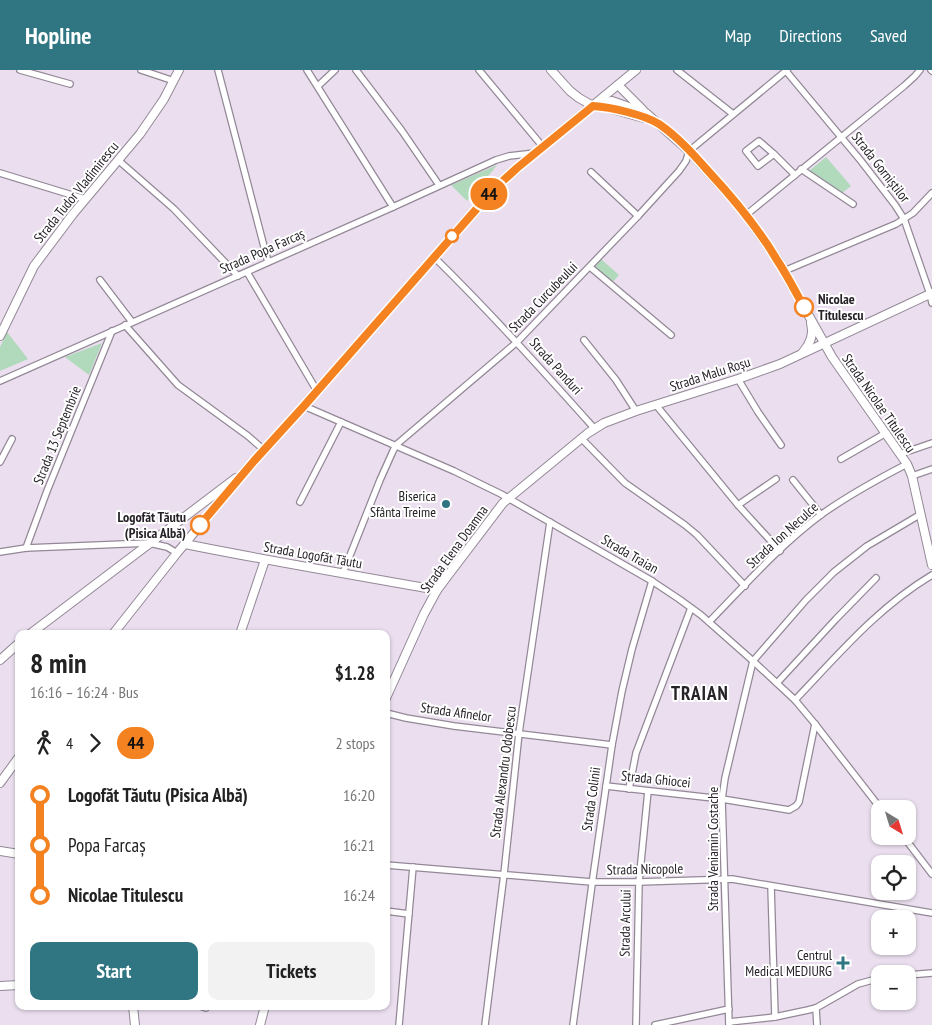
<!DOCTYPE html>
<html lang="en">
<head>
<meta charset="utf-8">
<style>
  body { margin:0; font-family:"PT Sans Narrow",sans-serif; background:#f2f2f2; color:#222; height:100vh; display:flex; flex-direction:column; font-size:19px; white-space:nowrap }
  * { box-sizing:border-box; margin:0 }
  p { font-size:16px; color:#767676 }
  .icon { flex:none; width:28px; height:28px; fill:none; stroke:currentColor; stroke-width:2; stroke-linecap:round; stroke-linejoin:round }
  .map { position:relative; flex:1; overflow:hidden }
  .sheet { position:absolute; left:15px; top:560px; width:375px; height:380px; display:flex; flex-direction:column; background:#fff; border-radius:10px; box-shadow:0 1px 4px #0004 }
  .sheet>* { flex:none }
  .badge { padding:0 10px; border-radius:16px; font-size:18px; line-height:32px }
  .needle { width:32px; rotate:142deg }
  .tools { position:absolute; left:871px; top:730px; display:grid; gap:10px }
  .tools a { display:grid; place-items:center; width:45px; height:45px; border-radius:10px; background:#fff; box-shadow:0 1px 4px #0004; font-size:25px }
  .map>.badge { position:absolute; translate:-50% -50%; box-shadow:0 0 0 2px #fff }
  .legs { display:flex; align-items:center; gap:8px; height:55px; padding:0 15px; font-size:16px }
  .legs p { margin-inline-start:auto }
  .headline { display:flex; align-items:center; justify-content:space-between; height:85px; padding:0 15px }
  h1 { font-size:28px; font-weight:600; line-height:38px }
  .primary-button { display:flex; gap:10px; margin-top:auto; padding:10px 15px }
  .primary-button a { flex:1; height:58px; border-radius:10px; background:#2f7582; color:#fff; font-size:20px; font-weight:600; line-height:58px; text-align:center }
  .primary-button a+a { background:#f2f2f2; color:#222 }
  ul { padding:0 15px; list-style:none }
  li { display:flex; align-items:center; gap:18px; height:50px; font-size:19px }
  li i { display:grid; place-items:center; width:8px; height:100%; margin:0 6px; background:currentColor }
  li i::after { content:''; width:12px; height:12px; margin:-6px; border:4px solid; border-radius:50%; background:#fff }
  li p { margin-inline-start:auto }
  li:first-child i { background:linear-gradient(#0000 50%,currentColor 0) }
  li:last-child i { background:linear-gradient(currentColor 50%,#0000 0) }
  header { display:flex; align-items:center; gap:30px; box-sizing:border-box; height:70px; padding:0 25px; background:#2f7582; color:#fff }
  header strong { font-size:24px }
  nav { display:flex; gap:28px; margin-inline-start:auto; font-size:18px }
  .map>svg:first-child { display:block }
</style>
</head>
<body>
<header>
<strong>Hopline</strong>
<nav><a>Map</a><a>Directions</a><a>Saved</a></nav>
</header>
<div class="map">
<svg width="932" height="955" viewBox="0 0 932 955">
  <rect width="100%" height="100%" fill="#ebdfef"/>
  <!-- green -->
  <g fill="#b1d9bc">
    <path d="M826 87 851 116 842 123 809 101Z"/>
    <path d="M497 95 490 104 479 114 467 131 451 115Z"/>
    <path d="M601 189 619 205 612 213 594 198Z"/>
    <path d="M7 262 28 289 0 301V277Z"/>
    <path d="M102 273 89 305 65 287Z"/>
  </g>
  <g fill="none" stroke-linecap="round" stroke-linejoin="round">
    <defs>
      <g id="street">
        <path d="M20 0 70 14"/>
        <path d="M141 0 174 11"/>
        <path d="M218 0 268 192"/>
        <path d="M307 0 393 137"/>
        <path d="M356 0 402 61 439 115"/>
        <path d="M479 0 543 77"/>
        <path d="M677 0 733 44"/>
        <path d="M931 0 932 1"/>
        <path d="M786 1 861 91 895 135 904 149 930 224 932 233"/>
        <path d="M318 16 335 0"/>
        <path d="M774 84 758 96 746 81 759 71 774 84 795 105"/>
        <path d="M118 90 174 139 238 206"/>
        <path d="M801 99 853 134"/>
        <path d="M591 102 638 146"/>
        <path d="M0 103 85 129"/>
        <path d="M746 145 904 16 915 6 920 0"/>
        <path d="M434 187C490 242 542 300 594 358"/>
        <path d="M590 197 671 265"/>
        <path d="M784 201 896 154 913 143 932 123"/>
        <path d="M247 202 317 321"/>
        <path d="M100 210 132 252"/>
        <path d="M125 255 178 315 248 366 264 380"/>
        <path d="M584 270 616 310 636 341"/>
        <path d="M738 309 758 342 781 375"/>
        <path d="M0 311 393 137 496 90 509 86 535 83"/>
        <path d="M656 335 738 435 780 481"/>
        <path d="M304 336 454 401 501 424 652 511 679 529 701 545 753 591 795 630 815 654 881 739"/>
        <path d="M581 368 625 413 685 455 697 465 745 516"/>
        <path d="M900 384 932 373"/>
        <path d="M841 389 886 363"/>
        <path d="M0 392 12 369"/>
        <path d="M912 406 932 399"/>
        <path d="M793 410 821 445"/>
        <path d="M300 432 341 352"/>
        <path d="M738 435 776 409"/>
        <path d="M26 478 47 421 112 261"/>
        <path d="M0 482 26 478 149 473 167 477 177 483"/>
        <path d="M343 503 380 410 393 381 396 375 517 272 638 146 679 101 686 91 689 81 787 0"/>
        <path d="M709 552C745 515 780 475 822 444 849 425 878 409 907 394"/>
        <path d="M777 613 836 549 876 508"/>
        <path d="M795 630C838 585 878 537 932 505"/>
        <path d="M386 643 406 648 454 656 612 675"/>
        <path d="M606 716 722 729 789 740 796 736 799 732 815 654"/>
        <path d="M629 719 636 683 691 538"/>
        <path d="M903 766 932 804"/>
        <path d="M386 795 592 812H639L732 809 932 843"/>
        <path d="M771 816 775 947"/>
        <path d="M386 841 409 844"/>
        <path d="M908 905 932 903"/>
        <path d="M200 936 206 938"/>
        <path d="M816 938 817 955"/>
        <path d="M729 952 775 947 808 940 816 938 858 914 880 908"/>
        <path d="M399 955 413 797"/>
        <path d="M485 955 504 804 519 663 550 452"/>
        <path d="M573 955 593 807 612 675 622 621 632 579 652 511"/>
        <path d="M636 955 639 812 648 721"/>
        <path d="M655 955 729 939"/>
        <path d="M729 955 722 729 725 708 753 591 806 530 834 502 867 476 921 444"/>
      </g>
      <g id="secondary">
        <path d="M551 0 570 21 579 28 593 36 605 37 644 48"/>
        <path d="M618 15 643 40"/>
        <path d="M599 34 605 32 612 31 646 43 689 81 731 127 746 145 777 189 832 287 907 394 912 406 932 495"/>
        <path d="M0 266 34 196 73 144 140 64 164 29 179 0"/>
        <path d="M803 282C811 273 814 264 811 253"/>
        <path d="M185 474C269 491 353 505 437 520"/>
        <path d="M30 564 236 408"/>
        <path d="M113 564 177 483 247 399 304 336 494 119 517 98 636 0"/>
        <path d="M240 564 265 490"/>
        <path d="M0 590 19 573"/>
        <path d="M386 628 424 544 437 520 449 504 503 433 588 363 604 353 636 341 738 309 780 294 932 223"/>
        <path d="M0 713 19 687"/>
        <path d="M0 781 19 784"/>
        <path d="M0 916 19 915"/>
        <path d="M133 936 135 955"/>
        <path d="M260 955 265 936"/>
      </g>
    </defs>
    <!-- street casing -->
    <use href="#street" stroke="#938896" stroke-width="8"/>
    <!-- secondary casing -->
    <use href="#secondary" stroke="#938896" stroke-width="10"/>
    <!-- street -->
    <use href="#street" stroke="#fff" stroke-width="5.5"/>
    <!-- secondary -->
    <use href="#secondary" stroke="#fff" stroke-width="8"/>
  </g>
  <g fill="none" stroke-linecap="round" stroke-linejoin="round">
    <defs>
      <path id="line-1" d="M200 455 254 391 304 336 494 119 517 98 593 36C610 37 645 45 659 54 678 67 694 85 709 102 734 129 758 158 777 190 787 205 795 221 804 237"/>
    </defs>
    <!-- line-1 casing -->
    <use href="#line-1" stroke="#fff" stroke-width="11"/>
    <!-- line-1 -->
    <use href="#line-1" stroke="#f58220" stroke-width="8"/>
  </g>
  <!-- markers -->
  <g fill="#fff" stroke="#f58220" stroke-width="2.5">
    <circle cx="452" cy="166" r="6"/>
    <circle cx="804" cy="237" r="9"/>
    <circle cx="200" cy="455" r="9"/>
  </g>
  <g fill="#2f7582" stroke="#fff" stroke-width="2">
    <circle cx="446" cy="434" r="5"/>
    <path d="M840.5 885.5h5v5h5v5h-5v5h-5v-5h-5v-5h5z"/>
  </g>
  <g text-anchor="middle" stroke-width="4" stroke-linejoin="round" paint-order="stroke">
    <!-- street labels -->
    <g font-size="14" fill="#272228" stroke="#fff">
      <text transform="translate(881 97) rotate(52)" y="5">Strada Gorniștilor</text>
      <text transform="translate(76 122) rotate(-51)" y="5">Strada Tudor Vladimirescu</text>
      <text transform="translate(262 181) rotate(-24)" y="5">Strada Popa Farcaș</text>
      <text transform="translate(543 227) rotate(-46)" y="5">Strada Curcubeului</text>
      <text transform="translate(556 296) rotate(48)" y="5">Strada Panduri</text>
      <text transform="translate(710 304) rotate(-18)" y="5">Strada Malu Roșu</text>
      <text transform="translate(879 333) rotate(55)" y="5">Strada Nicolae Titulescu</text>
      <text transform="translate(57 365) rotate(-68)" y="5">Strada 13 Septembrie</text>
      <text transform="translate(782 465) rotate(-42)" y="5">Strada Ion Neculce</text>
      <text transform="translate(454 479) rotate(-54)" y="5">Strada Elena Doamna</text>
      <text transform="translate(630 484) rotate(30)" y="5">Strada Traian</text>
      <text transform="translate(313 485) rotate(10)" y="5">Strada Logofăt Tăutu</text>
      <text transform="translate(456 642) rotate(8)" y="5">Strada Afinelor</text>
      <text transform="translate(503 702) rotate(-83)" y="5">Strada Alexandru Odobescu</text>
      <text transform="translate(656 709) rotate(6)" y="5">Strada Ghiocei</text>
      <text transform="translate(591 729) rotate(-82)" y="5">Strada Colinii</text>
      <text transform="translate(713 779) rotate(-90)" y="5">Strada Veniamin Costache</text>
      <text transform="translate(645 799) rotate(-1)" y="5">Strada Nicopole</text>
      <text transform="translate(625 853) rotate(-89)" y="5">Strada Arcului</text>
    </g>
    <!-- stop labels -->
    <g font-size="14" font-weight="bold" fill="#272228" stroke="#fff" text-anchor="start">
      <text x="818" y="234">Nicolae<tspan x="818" dy="16">Titulescu</tspan></text>
      <text x="186" y="452" text-anchor="end">Logofăt Tăutu<tspan x="186" dy="16">(Pisica Albă)</tspan></text>
    </g>
    <!-- poi labels -->
    <g font-size="14" fill="#272228" stroke="#fff" text-anchor="end">
      <text x="436" y="431">Biserica<tspan x="436" dy="16">Sfânta Treime</tspan></text>
      <text x="832" y="890">Centrul<tspan x="832" dy="16">Medical MEDIURG</tspan></text>
    </g>
    <!-- district labels -->
    <g font-size="19" font-weight="bold" letter-spacing="1" fill="#272228" stroke="#fff">
      <text x="700" y="630">TRAIAN</text>
    </g>
  </g>
</svg>
<div class="tools">
<a><svg class="needle" viewBox="-14 -14 28 28"><path d="M0-13l5 13h-10z" fill="#e53935"/><path d="M0 13l5-13h-10z" fill="#767676"/></svg></a>
<a><svg class="icon" aria-label="locate" viewBox="0 0 24 24"><circle cx="12" cy="12" r="6"/><path d="M12 2v4M12 18v4M2 12h4M18 12h4"/></svg></a>
<a>+</a>
<a>−</a>
</div>
<b class="badge" style="left:489px;top:124px;background:#f58220;color:#111">44</b>
<section class="sheet">
<div class="headline"><div><h1>8 min</h1><p>16:16 – 16:24 · Bus</p></div><b>$1.28</b></div>
<div class="legs"><svg class="icon" aria-label="walk" viewBox="0 0 24 24"><circle cx="13" cy="4" r="2"/><path d="M13 8l-2 6 4 7M11 14l-3 7M7 12l3-4h3l4 4"/></svg>4<svg class="icon" aria-label="forward" viewBox="0 0 24 24"><path d="M9 5l7 7-7 7"/></svg><b class="badge" style="background:#f58220;color:#111">44</b><p>2 stops</p></div>
<ul>
<li><i style="color:#f58220"></i><b>Logofăt Tăutu (Pisica Albă)</b><p>16:20</p></li>
<li><i style="color:#f58220"></i><span>Popa Farcaș</span><p>16:21</p></li>
<li><i style="color:#f58220"></i><b>Nicolae Titulescu</b><p>16:24</p></li>
</ul>
<div class="primary-button"><a>Start</a><a>Tickets</a></div>
</section>
</div>
</body>
</html>
